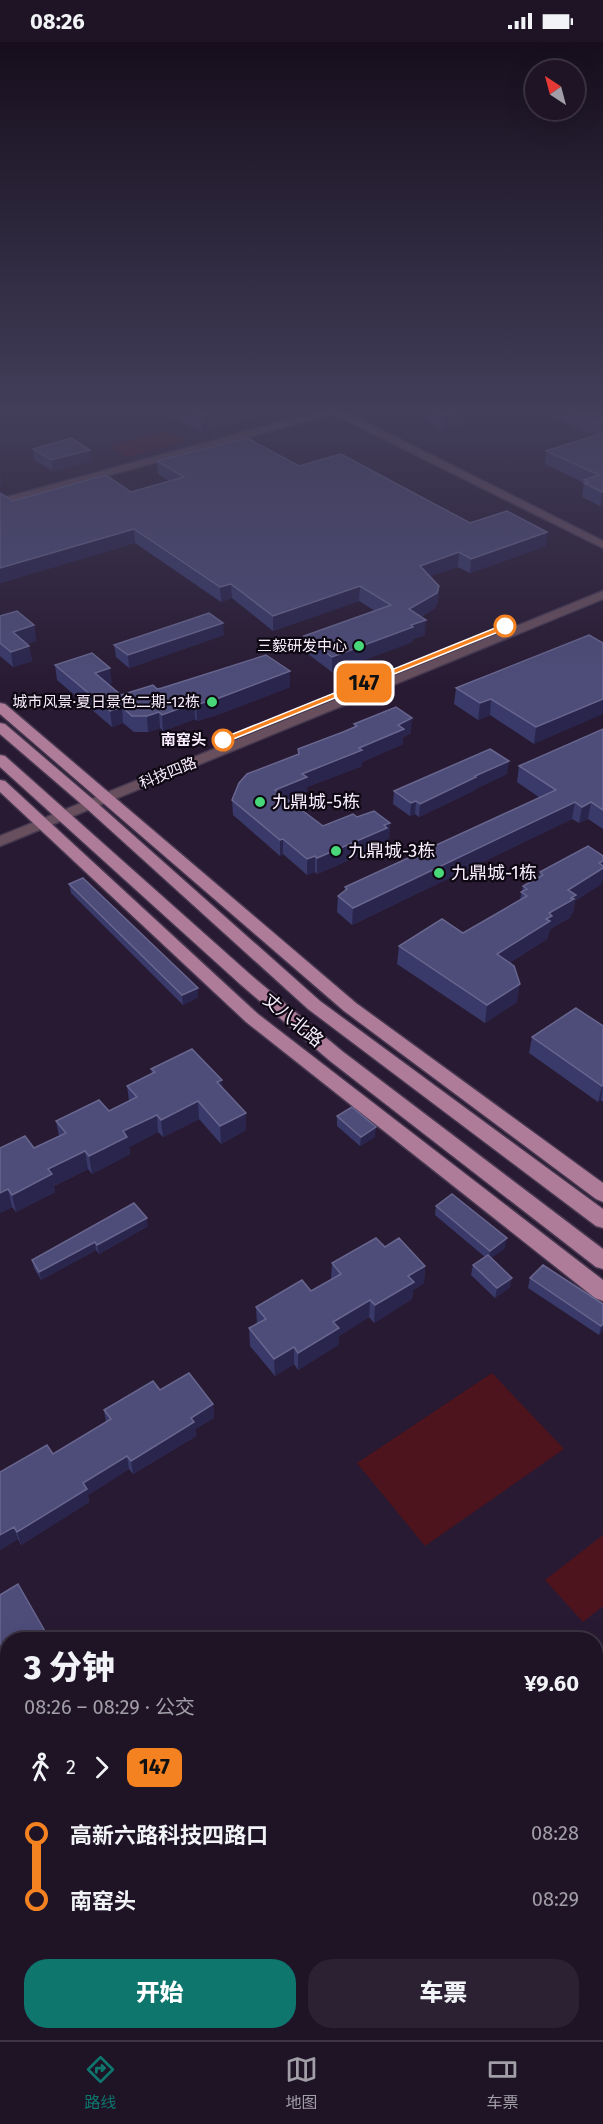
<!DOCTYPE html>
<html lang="zh">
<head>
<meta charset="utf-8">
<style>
  body { margin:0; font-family:"Fira Sans","Noto Sans SC",sans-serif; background:#2b2132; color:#f1f3f6; height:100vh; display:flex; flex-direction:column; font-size:22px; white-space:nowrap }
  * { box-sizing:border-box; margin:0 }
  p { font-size:20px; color:#a19ea7 }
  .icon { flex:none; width:33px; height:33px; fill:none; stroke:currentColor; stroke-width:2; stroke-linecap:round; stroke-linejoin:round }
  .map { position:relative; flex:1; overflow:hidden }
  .side { position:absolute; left:0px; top:1590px; width:603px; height:408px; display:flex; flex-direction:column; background:#1e1426; border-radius:24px 24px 0 0; box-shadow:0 6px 24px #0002,0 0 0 2px #3c3343 }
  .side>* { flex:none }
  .badge { padding:0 12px; border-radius:9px; font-size:21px; line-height:39px }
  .needle { width:39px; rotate:324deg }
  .buttons { position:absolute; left:525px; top:18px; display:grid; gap:12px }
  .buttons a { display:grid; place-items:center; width:60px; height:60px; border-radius:50%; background:#1e1426; box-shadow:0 6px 24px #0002,0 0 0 2px #3c3343; font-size:30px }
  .map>.badge { position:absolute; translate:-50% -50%; box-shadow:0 0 0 3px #fff }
  .legs { display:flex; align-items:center; gap:9px; height:66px; padding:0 24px; font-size:20px }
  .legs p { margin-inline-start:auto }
  .head { display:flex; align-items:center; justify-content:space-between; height:102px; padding:0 24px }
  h1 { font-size:33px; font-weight:800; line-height:45px }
  .action { display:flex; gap:12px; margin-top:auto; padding:12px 24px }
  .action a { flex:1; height:69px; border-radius:24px; background:#0f766e; color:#fff; font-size:24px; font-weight:800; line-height:69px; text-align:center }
  .action a+a { background:#2b2132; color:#f1f3f6 }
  ul { padding:0 24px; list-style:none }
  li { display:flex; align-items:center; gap:21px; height:66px; font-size:22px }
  li i { display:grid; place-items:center; width:9px; height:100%; margin:0 8px; background:currentColor }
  li i::after { content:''; width:15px; height:15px; margin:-8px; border:4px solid; border-radius:50%; background:#1e1426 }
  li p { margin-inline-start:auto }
  li:first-child i { background:linear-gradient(#0000 50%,currentColor 0) }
  li:last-child i { background:linear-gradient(currentColor 50%,#0000 0) }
  .status { display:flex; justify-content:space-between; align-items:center; height:42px; padding:0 30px; background:#1e1426; direction:ltr }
  .status svg { height:16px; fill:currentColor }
  .tab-bar { display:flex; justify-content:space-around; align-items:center; height:84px; border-top:2px solid #3c3343; background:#1e1426; font-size:16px; color:#a19ea7 }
  .tab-bar a { display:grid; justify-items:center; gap:3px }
  .tab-bar .selected { color:#0f766e }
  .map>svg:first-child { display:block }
</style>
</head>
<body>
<div class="status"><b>08:26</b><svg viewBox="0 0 49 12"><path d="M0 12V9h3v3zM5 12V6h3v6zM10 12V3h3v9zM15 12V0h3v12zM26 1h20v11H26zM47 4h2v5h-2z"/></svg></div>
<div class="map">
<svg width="603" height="1998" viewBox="0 0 603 1998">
  <rect width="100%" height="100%" fill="#281a32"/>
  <!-- green -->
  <g fill="#4d141d">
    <path d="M168 388 187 399 127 415 109 404Z"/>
    <path d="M492 1331 564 1407 425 1504 357 1421Z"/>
    <path d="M603 1493V1564L583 1580 545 1538Z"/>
  </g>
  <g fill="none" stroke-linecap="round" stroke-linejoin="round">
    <defs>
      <g id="minor">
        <path d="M324 366H348L343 369 603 499V506L333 372 0 463V457L325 368Z"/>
        <path d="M603 549V557L0 804V794Z"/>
        <path d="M8 1943V1976L0 1979V1946Z"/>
        <path d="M53 1990H90L87 1998H49Z"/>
      </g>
      <g id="major">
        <path d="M0 661 5 662 356 961 603 1141V1160L596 1157 344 969 0 672Z"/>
        <path d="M0 681 5 682 96 760 320 959 603 1167V1186L596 1184 308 967 86 766 0 692Z"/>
        <path d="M0 713 5 714 252 934 342 1009 603 1207V1227L596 1225 330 1019 240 942 0 725Z"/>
        <path d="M0 738 5 739 258 972 603 1238V1259L595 1256 246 980 0 750Z"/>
      </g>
    </defs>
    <!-- minor casing -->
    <use href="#minor" stroke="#45384f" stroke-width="3"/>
    <!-- major casing -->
    <use href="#major" stroke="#45384f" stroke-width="3"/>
    <!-- minor -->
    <use href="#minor" fill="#674f5d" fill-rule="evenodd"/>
    <!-- major -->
    <use href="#major" fill="#ae7b99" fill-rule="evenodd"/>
  </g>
  <!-- wall -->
  <g fill="#393a6a">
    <path d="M155 366H271V371L202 390Z"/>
    <path d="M416 366H476L475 378 443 388 424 378V371Z"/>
    <path d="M531 366H603V463L600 464 582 455 584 441 545 422 546 409 595 394Z"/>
    <path d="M33 407 90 408 91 419 53 429 34 418Z"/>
    <path d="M157 419 299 424 470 481 546 504 470 531 458 525 430 534 439 544 438 559 435 566 421 575 425 593 413 597 412 600 332 630 304 609V594L375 569 359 559 273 589 232 556 221 560 135 501 0 541V451L13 459 131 450 169 439 158 432Z"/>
    <path d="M0 574 34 583 36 599 27 602 29 604 32 619 13 625 0 614Z"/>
    <path d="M224 593 129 626 116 615 114 603Z"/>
    <path d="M589 593 534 702 490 673 478 678 454 662 456 646Z"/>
    <path d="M55 623 112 641 109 642 121 653 157 647 290 645 220 672 197 679 195 677 163 689 160 686 148 690H134L123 681 112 685 57 638Z"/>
    <path d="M354 682 411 691 403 695V702L362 720V724L307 745V751L289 759 323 784 357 775 390 781 389 797 387 798 386 802 317 832 315 830 307 833 283 812 280 814 233 773 232 758 298 712V707L343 690 354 685Z"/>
    <path d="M603 687V787L588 777 579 781 572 777 352 883 337 870 338 854 345 849V845L540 756 517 740 519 724Z"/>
    <path d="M507 732 475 747V748L419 775 415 772 410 774 393 762 394 749Z"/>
    <path d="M540 830 603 835 601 842 575 859 573 871 571 872V875L550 887 547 897 509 921 517 960 485 981 397 922 399 904 463 891 520 858 523 844 539 835Z"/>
    <path d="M69 842 198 955 183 963 71 851Z"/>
    <path d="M603 984V1060L601 1058 598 1060 529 1011 532 995Z"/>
    <path d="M151 1027 222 1046 246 1088 221 1102 199 1077 163 1095 158 1090 129 1105 130 1112 92 1132 88 1127 54 1144 55 1150 16 1170 12 1165 0 1171V1106H34L59 1094 56 1079 109 1069 129 1059 127 1044 152 1032Z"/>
    <path d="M337 1074 375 1095 360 1104 337 1084Z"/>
    <path d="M436 1164 505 1206 491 1216 510 1245 495 1256 471 1233 473 1223 485 1215 435 1173Z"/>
    <path d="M148 1184 99 1212 96 1208 41 1238 34 1226 32 1218Z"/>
    <path d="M385 1205 425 1224 424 1241 413 1248 412 1257 374 1281 369 1275 339 1294 338 1303 298 1328 294 1322 275 1334 250 1304 249 1286 257 1282 256 1265 311 1249 331 1238 332 1221Z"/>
    <path d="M530 1236 603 1262V1288L599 1293 528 1246Z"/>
    <path d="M160 1348 213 1362 214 1376 195 1387 196 1394 133 1432 129 1427 88 1453 89 1460 21 1503 18 1497 0 1508 53 1412 106 1380 104 1368Z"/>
    <path d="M603 1721V1843L596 1833V1727Z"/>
    <path d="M493 1990H545L538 1998H499Z"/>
  </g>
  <!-- shaded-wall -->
  <g fill="#2a254d">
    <path d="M231 366H271V371L202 390 201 374Z"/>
    <path d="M472 366H476L475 378 443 388 444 374Z"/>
    <path d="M90 408 91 419 53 429 51 418Z"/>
    <path d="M0 430 2 443 0 444Z"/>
    <path d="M602 450H603V463L600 464Z"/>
    <path d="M134 487 135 501 0 541V526Z"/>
    <path d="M547 490 546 504 470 531 471 517Z"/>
    <path d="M459 510 458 525 419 538 420 524Z"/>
    <path d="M231 542 232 556 221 560 220 545Z"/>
    <path d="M360 544 359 559 273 589V574Z"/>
    <path d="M439 544 438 559 435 566 408 582 409 567Z"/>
    <path d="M426 578 425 593 413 597 412 600 332 630V615Z"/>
    <path d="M223 581 224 593 129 626 128 613Z"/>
    <path d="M34 583 36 599 16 605 13 590Z"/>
    <path d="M29 604 32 619 13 625 11 610Z"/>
    <path d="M110 626 112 641 97 646 95 631Z"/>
    <path d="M290 629V645L220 672 197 679 196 663Z"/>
    <path d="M491 657 490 673 478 678 480 661Z"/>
    <path d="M603 657V672L534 702 536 685Z"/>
    <path d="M194 661 195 677 163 689 162 673Z"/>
    <path d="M122 665 123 681 112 685 110 669Z"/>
    <path d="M159 670 160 686 148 690 147 674Z"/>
    <path d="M412 676 411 691 403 695V702L362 720V724L307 745V751L276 764 275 748 302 732 359 706 398 683Z"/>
    <path d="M509 719 507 732 475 747V748L419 775 420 762 475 734Z"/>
    <path d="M416 759 415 772 410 774 411 761Z"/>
    <path d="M575 760 572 777 352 883 353 866Z"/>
    <path d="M591 760 588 777 579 781 582 765Z"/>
    <path d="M390 781 389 797 387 798 386 802 317 832V816Z"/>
    <path d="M283 797V812L280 814V798Z"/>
    <path d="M315 814V830L307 833V817Z"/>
    <path d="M603 819V834L601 842 575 859 573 871 571 872V875L550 887 547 897 494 930 497 912 546 877 549 871 568 848 599 821Z"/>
    <path d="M520 942 517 960 485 981 487 963Z"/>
    <path d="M198 946V955L183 963 182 953Z"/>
    <path d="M222 1038 223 1056 217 1040Z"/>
    <path d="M603 1043 601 1058 598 1060 602 1044Z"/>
    <path d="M198 1059 199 1077 163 1095 161 1078Z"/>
    <path d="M246 1071V1088L221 1102 220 1084Z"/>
    <path d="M157 1073 158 1090 129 1105 130 1112 92 1132 89 1114 123 1089Z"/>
    <path d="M376 1085 375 1095 360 1104 361 1095Z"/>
    <path d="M85 1109 88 1127 54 1144 55 1150 16 1170 12 1153 48 1127Z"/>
    <path d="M8 1147 12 1165 0 1171V1151Z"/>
    <path d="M147 1176 148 1184 99 1212 97 1203Z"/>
    <path d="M507 1196 505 1206 489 1218 490 1209Z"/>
    <path d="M95 1200 96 1208 41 1238 39 1230Z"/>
    <path d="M425 1224 424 1241 413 1248 412 1257 374 1281 375 1263 408 1234Z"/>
    <path d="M512 1236 510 1245 495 1256 497 1246Z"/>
    <path d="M370 1258 369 1275 339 1294 338 1303 298 1328V1311L333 1280Z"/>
    <path d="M603 1282V1288L599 1293 601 1284Z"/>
    <path d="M294 1305V1322L275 1334 274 1317Z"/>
    <path d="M213 1362 214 1376 195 1387 196 1394 133 1432 131 1419 191 1376Z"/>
    <path d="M127 1414 129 1427 88 1453 89 1460 21 1503 17 1490 83 1441Z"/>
    <path d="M14 1485 18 1497 0 1508V1493Z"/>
    <path d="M8 1720V1738L0 1743V1725Z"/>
    <path d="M8 1816V1833L0 1838V1822Z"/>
    <path d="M541 1990H545L538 1998H533Z"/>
  </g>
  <!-- building -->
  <g fill="#4e4d7a" stroke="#68668f" stroke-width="1.5">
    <path d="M185 366H231L201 374Z"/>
    <path d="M427 366H472L444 374Z"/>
    <path d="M563 366H603V383Z"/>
    <path d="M603 391V450H602L584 441 588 440 584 438 599 433 546 409Z"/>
    <path d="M71 396 90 408 51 418 33 407Z"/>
    <path d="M247 396 299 424 341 412 470 481 507 469 547 490 471 517 459 510 420 524 439 544 437 551 409 567 426 578 411 583 413 585 332 615 304 594 391 563 360 544 273 574 231 542 220 545 134 487 0 526V451L13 459 106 433 131 450 184 435 157 419Z"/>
    <path d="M17 569 34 583 13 590 29 604 11 610 0 601V574Z"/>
    <path d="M209 571 223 581 128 613 114 603Z"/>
    <path d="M589 593 603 601V657L536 685 491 657 480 661 456 646Z"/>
    <path d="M92 611 110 626 95 631 121 653 153 643 157 647 162 646 266 613 290 629 219 656 196 663 194 661 162 673 159 670 147 674H132L122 665 110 669 55 623Z"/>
    <path d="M396 665 412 676 398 683 404 687 359 706 362 708 302 732 307 735 275 748 323 784 353 772 357 775 374 769 390 781 384 783 387 786 317 816 315 814 307 817 283 797 280 798 232 758 239 741 247 732 299 712 298 707 343 690 357 684 354 682Z"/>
    <path d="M603 687V768L591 760 582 765 575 760 353 866 338 854 347 847 345 845 556 748 519 724Z"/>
    <path d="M490 707 509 719 475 734 476 735 420 762 416 759 411 761 394 749Z"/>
    <path d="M588 804 603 814V819L599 821 603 824V826L568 848 576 853 571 856 574 857 549 871 552 874 546 877 550 879 497 912 514 924 520 942 487 963 399 904 442 877 463 891 527 854 521 850 527 847 523 844 543 833 540 830Z"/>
    <path d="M83 836 198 946 182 953 69 842Z"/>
    <path d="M576 966 603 984V1043L602 1044 532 995Z"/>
    <path d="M192 1007 222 1038 217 1040 246 1071 220 1084 198 1059 161 1078 157 1073 123 1089 127 1095 89 1114 85 1109 48 1127 52 1132 12 1153 8 1147 0 1151V1106L25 1094 34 1106 66 1091 56 1079 99 1058 109 1069 137 1055 127 1044 155 1030 151 1027Z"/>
    <path d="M352 1065 376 1085 361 1095 337 1074Z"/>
    <path d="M452 1152 507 1196 490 1209 436 1164Z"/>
    <path d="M134 1161 147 1176 97 1203 95 1200 39 1230 32 1218Z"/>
    <path d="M376 1196 385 1205 399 1196 425 1224 408 1234 414 1240 375 1263 370 1258 333 1280 339 1286 298 1311 294 1305 274 1317 249 1286 266 1277 256 1265 302 1238 311 1249 341 1232 332 1221Z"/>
    <path d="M488 1213 512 1236 497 1246 473 1223Z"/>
    <path d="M543 1223 603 1262V1282L601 1284 530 1236Z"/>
    <path d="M189 1331 213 1362 191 1376 194 1380 131 1419 127 1414 83 1441 87 1447 17 1490 14 1485 0 1493V1430L47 1403 53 1412 111 1377 104 1368 153 1339 160 1348Z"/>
    <path d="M18 1542 50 1598H8V1720L0 1725V1553Z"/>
    <path d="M603 1721V1824L596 1814V1748L602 1743 596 1734V1727Z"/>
    <path d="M8 1785V1816L0 1822V1790Z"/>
    <path d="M383 1990H389L393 1998H374Z"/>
    <path d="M503 1990H541L533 1998H509Z"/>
  </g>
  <!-- sky -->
  <linearGradient id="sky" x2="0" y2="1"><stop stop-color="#160e1c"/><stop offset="0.57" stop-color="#423e5a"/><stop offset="1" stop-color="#423e5a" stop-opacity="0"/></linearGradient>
  <rect width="603" height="645" fill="url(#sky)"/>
  <!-- line-1 -->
  <path fill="#f58220" stroke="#fff" stroke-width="1.5" d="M505 582 509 584 508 586 226 700 218 698Z"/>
  <!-- markers -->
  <g fill="#fff" stroke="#f58220" stroke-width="3">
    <circle cx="505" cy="584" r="10"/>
    <circle cx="223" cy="698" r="10"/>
  </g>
  <g fill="#48d779" stroke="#0e0812" stroke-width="2">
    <circle cx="359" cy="604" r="6"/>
    <circle cx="212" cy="660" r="6"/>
    <circle cx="260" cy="760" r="6"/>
    <circle cx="336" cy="809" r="6"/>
    <circle cx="439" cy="831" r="6"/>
  </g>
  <g text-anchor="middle" stroke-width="4.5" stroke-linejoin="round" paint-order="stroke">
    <!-- far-poi labels -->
    <g font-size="15" fill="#f8eeff" stroke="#0e0812" text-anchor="end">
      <text x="347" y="609">三毅研发中心</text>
      <text x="200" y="665">城市风景·夏日景色二期-12栋</text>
    </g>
    <!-- far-stop labels -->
    <g font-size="15" font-weight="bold" fill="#f8eeff" stroke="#0e0812" text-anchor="end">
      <text x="206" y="703">南窑头</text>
    </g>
    <!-- far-street labels -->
    <g font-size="15" fill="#f8eeff" stroke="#0e0812">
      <text transform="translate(168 731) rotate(-22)" y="5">科技四路</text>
    </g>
    <!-- poi labels -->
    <g font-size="18" fill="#f8eeff" stroke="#0e0812" text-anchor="start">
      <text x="272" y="766">九鼎城-5栋</text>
      <text x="348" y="815">九鼎城-3栋</text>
      <text x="451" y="837">九鼎城-1栋</text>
    </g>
    <!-- street labels -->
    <g font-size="18" fill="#f8eeff" stroke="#0e0812">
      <text transform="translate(293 978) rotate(40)" y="6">丈八北路</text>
    </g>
  </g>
</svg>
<div class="buttons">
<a><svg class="needle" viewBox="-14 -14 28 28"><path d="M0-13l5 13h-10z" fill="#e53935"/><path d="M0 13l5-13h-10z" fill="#a19ea7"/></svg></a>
</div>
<b class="badge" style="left:364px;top:641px;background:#f58220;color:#111">147</b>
<section class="side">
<div class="head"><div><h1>3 分钟</h1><p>08:26 – 08:29 · 公交</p></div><b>¥9.60</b></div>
<div class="legs"><svg class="icon" aria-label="walk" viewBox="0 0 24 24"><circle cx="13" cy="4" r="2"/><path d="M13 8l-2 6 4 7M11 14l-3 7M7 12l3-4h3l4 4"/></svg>2<svg class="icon" aria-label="forward" viewBox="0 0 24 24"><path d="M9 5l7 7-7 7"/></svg><b class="badge" style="background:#f58220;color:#111">147</b></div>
<ul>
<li><i style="color:#f58220"></i><b>高新六路科技四路口</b><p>08:28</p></li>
<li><i style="color:#f58220"></i><b>南窑头</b><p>08:29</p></li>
</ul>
<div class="action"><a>开始</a><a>车票</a></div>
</section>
</div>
<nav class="tab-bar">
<a class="selected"><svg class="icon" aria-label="directions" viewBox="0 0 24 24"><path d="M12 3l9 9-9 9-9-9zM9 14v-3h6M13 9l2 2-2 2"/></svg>路线</a>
<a><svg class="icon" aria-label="map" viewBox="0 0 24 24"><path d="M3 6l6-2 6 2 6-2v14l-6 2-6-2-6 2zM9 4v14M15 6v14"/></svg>地图</a>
<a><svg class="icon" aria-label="tickets" viewBox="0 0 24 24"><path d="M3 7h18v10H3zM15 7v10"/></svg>车票</a>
</nav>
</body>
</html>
